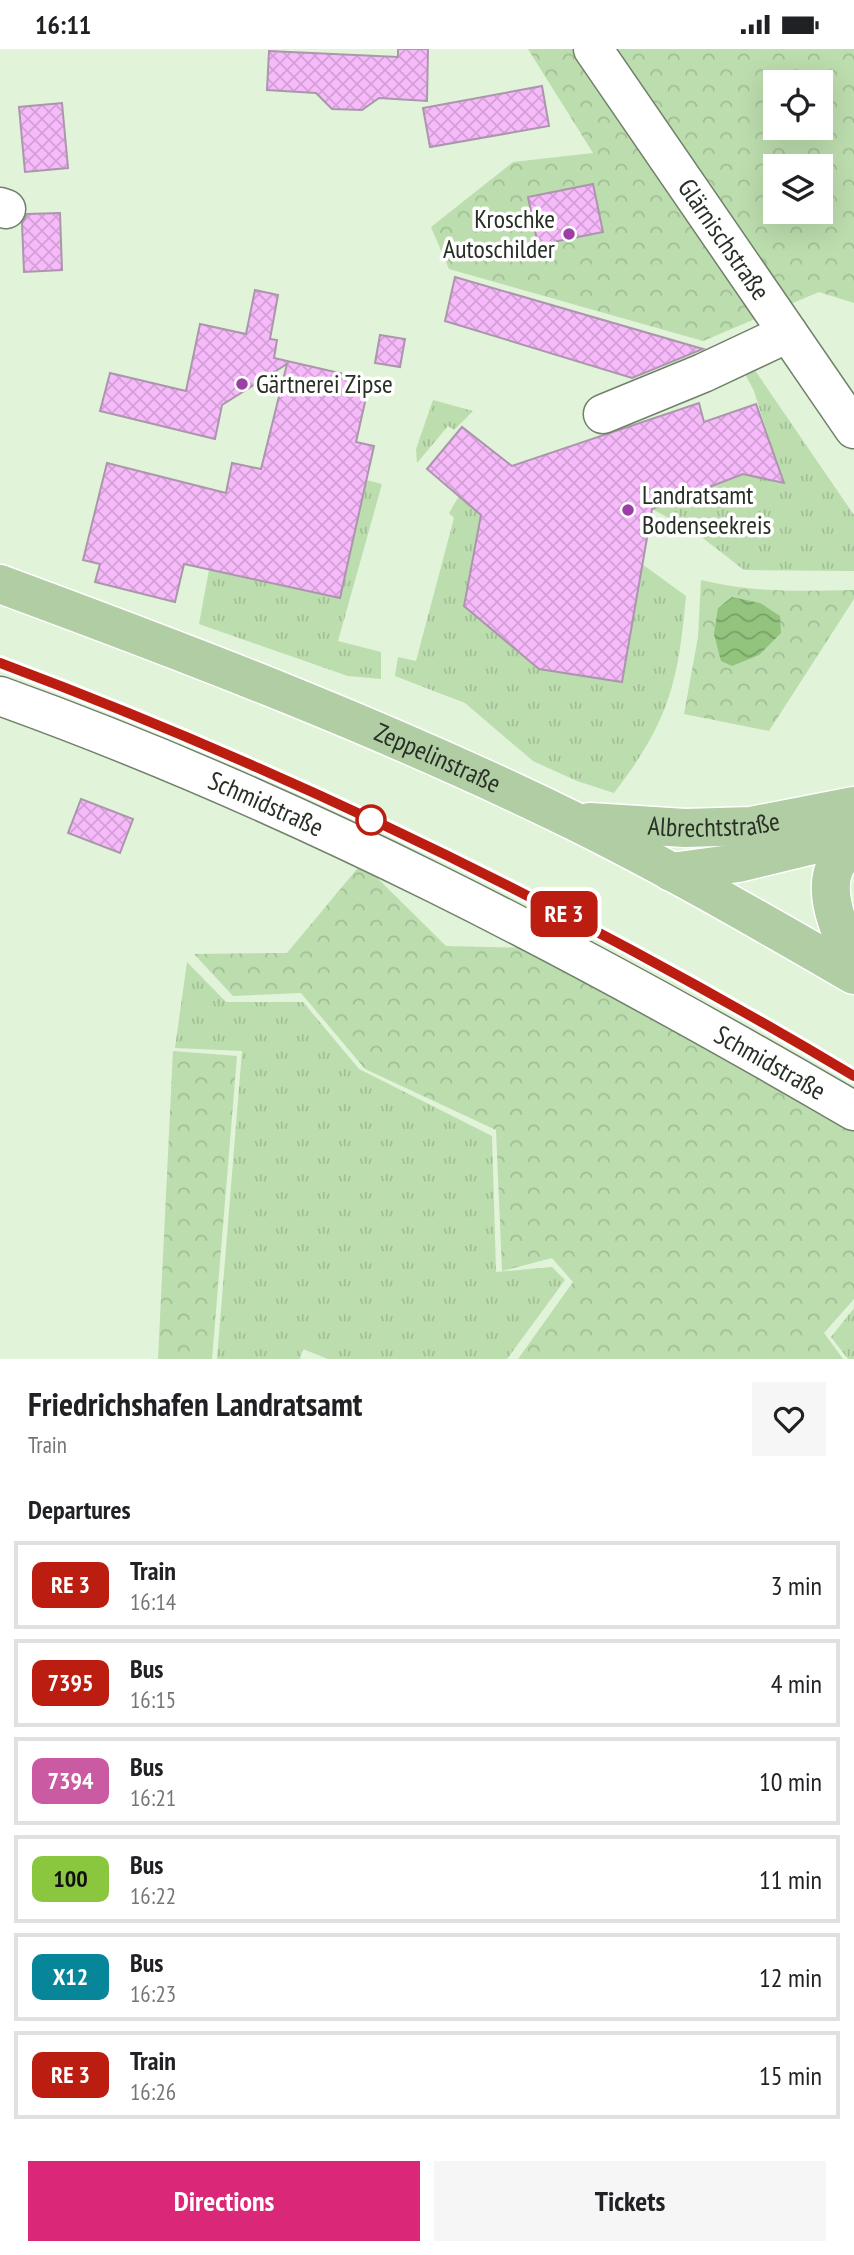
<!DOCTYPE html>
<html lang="en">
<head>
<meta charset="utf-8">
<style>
  body { margin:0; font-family:"PT Sans Narrow",sans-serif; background:#f6f6f6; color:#202124; height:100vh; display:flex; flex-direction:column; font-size:26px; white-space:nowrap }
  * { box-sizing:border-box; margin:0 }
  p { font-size:23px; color:#757577 }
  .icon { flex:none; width:38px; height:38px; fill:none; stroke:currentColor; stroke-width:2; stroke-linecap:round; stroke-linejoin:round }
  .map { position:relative; height:1310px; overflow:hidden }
  .side { display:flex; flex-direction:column; background:#fff; flex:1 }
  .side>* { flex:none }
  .badge { padding:0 14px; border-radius:10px; font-size:24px; line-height:46px }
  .controls { position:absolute; left:763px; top:21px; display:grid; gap:14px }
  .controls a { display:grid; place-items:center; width:70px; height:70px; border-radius:0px; background:#fff; box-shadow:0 7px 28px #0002; font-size:35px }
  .map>.badge { position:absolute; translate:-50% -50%; box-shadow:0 0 0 4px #fff }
  h2 { padding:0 28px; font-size:26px; line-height:63px }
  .round { display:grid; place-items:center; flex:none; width:74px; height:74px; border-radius:0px; background:#f6f6f6 }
  .summary { display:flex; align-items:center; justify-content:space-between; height:119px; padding:0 28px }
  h1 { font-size:33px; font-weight:700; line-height:52px }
  .primary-button { display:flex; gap:14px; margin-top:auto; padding:14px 28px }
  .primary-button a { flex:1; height:80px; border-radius:0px; background:#db2777; color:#fff; font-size:28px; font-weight:700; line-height:80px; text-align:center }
  .primary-button a+a { background:#f6f6f6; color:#202124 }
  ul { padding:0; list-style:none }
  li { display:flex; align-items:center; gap:21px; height:88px; margin:0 14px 10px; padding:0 14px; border:4px solid #e0e0e0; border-radius:0px }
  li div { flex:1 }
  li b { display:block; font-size:26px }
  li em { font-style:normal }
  li .badge { min-width:77px; font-weight:700; text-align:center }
  .status { display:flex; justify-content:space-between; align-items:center; height:49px; padding:0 35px; background:#fff; direction:ltr }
  .status svg { height:19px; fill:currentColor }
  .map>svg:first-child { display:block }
</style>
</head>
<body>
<div class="status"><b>16:11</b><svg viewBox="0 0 49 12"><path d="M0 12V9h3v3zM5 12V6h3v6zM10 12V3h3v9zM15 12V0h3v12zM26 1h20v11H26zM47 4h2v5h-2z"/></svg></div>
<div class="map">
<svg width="854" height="1310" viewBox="0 0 854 1310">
  <defs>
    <pattern id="grass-tufts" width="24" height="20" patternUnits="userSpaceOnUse" patternTransform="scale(1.75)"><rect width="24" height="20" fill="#bcddae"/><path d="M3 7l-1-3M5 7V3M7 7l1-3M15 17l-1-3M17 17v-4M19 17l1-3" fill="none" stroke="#a2be96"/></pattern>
    <pattern id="forest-crowns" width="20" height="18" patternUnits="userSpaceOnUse" patternTransform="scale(1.75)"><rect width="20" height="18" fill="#bcddae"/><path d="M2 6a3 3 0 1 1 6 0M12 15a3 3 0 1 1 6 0" fill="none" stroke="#a2be96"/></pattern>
    <pattern id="water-waves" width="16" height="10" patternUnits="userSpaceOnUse" patternTransform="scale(1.75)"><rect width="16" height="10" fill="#93c47e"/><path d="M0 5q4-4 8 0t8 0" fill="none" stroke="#78a067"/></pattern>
    <pattern id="building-cross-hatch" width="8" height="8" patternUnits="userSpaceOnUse" patternTransform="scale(1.75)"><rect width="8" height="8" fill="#f6b9fa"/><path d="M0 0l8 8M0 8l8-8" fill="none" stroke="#d39fd6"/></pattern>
  </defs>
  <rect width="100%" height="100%" fill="#e1f3d9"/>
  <!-- grass -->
  <g fill="url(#grass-tufts)">
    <path d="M754 320 854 466V522L744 521 695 483 652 460 743 425 783 434 754 342 744 323Z"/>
    <path d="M433 351 473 362 454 381 448 377 417 414 416 400Z"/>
    <path d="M366 431 382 435 338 592 381 603V630L348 627 199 575 209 521 340 549Z"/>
    <path d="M459 447 481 466 464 557 539 620 622 633 642 515 686 547C678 635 669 672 614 744L577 732 533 712 465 654 395 627 398 608 416 612 454 469 449 464Z"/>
    <path d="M187 913 226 953H303L359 1020 492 1087 496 1223 552 1218 565 1231 507 1310H328L303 1300 300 1310H217L242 1002 175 999Z"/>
    <path d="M854 1259V1310H848L831 1288Z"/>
  </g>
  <!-- forest -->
  <g fill="url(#forest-crowns)" fill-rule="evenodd">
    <path d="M528 0H854V254L819 243 703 292 449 220 431 178 513 113 593 104ZM775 33H821V79H775ZM775 117H821V163H775Z"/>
    <path d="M701 531C752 544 802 542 854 541V550L769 682 684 665 698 588Z"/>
    <path d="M362 814 446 897 537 899 854 1074V1250L824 1284 843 1310H518L573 1233 552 1209 502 1222 496 1081 365 1020 301 944 233 947 194 905 287 904Z"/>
    <path d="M173 1002 237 1007 212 1310H158Z"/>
  </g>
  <!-- water -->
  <path fill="url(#water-waves)" d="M732 548 760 554 780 567 781 584 759 606 732 617 721 612 714 585 718 559Z"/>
  <!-- building -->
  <g fill="url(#building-cross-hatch)" stroke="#ab96ac" stroke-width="2">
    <path d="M398 0H428L427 52 379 49 362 61 332 60 316 44 267 41 269 2 398 8Z"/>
    <path d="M542 37 549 77 430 98 423 59Z"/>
    <path d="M62 54 68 119 25 123 19 58Z"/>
    <path d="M593 135 603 183 538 196 528 148Z"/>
    <path d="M60 164 62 221 24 223 22 174 27 165Z"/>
    <path d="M455 228 703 300 632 329 445 272Z"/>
    <path d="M255 241 278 246 270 290 277 291 274 309 370 331 356 393 374 397 340 549 184 515 175 553 95 533 100 515 83 511 107 414 226 444 232 414 261 420 287 315 222 356 215 390 100 362 110 324 186 342 200 275 246 285Z"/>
    <path d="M380 286 405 290 400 318 375 314Z"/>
    <path d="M699 354 704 373 756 355 784 434 743 425 652 460 622 633 539 620 464 557 481 466 427 420 462 378 512 417Z"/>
    <path d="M81 750 133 770 120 804 68 784Z"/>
  </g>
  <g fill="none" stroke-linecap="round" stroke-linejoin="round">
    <defs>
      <g id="minor">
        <path id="s1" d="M593 0 854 380"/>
        <path d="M0 158 6 160"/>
        <path d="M603 365 703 324 788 284"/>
        <path id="s2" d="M0 647C298 754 581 903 854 1062"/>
      </g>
      <g id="major">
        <path id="s3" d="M0 535C195 607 389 681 576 773 671 820 762 873 854 926"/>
        <path id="s4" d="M590 773 685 779 751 777 854 757"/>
        <path d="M854 800C849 804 840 809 837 814 820 842 842 887 854 913"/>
        <path d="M671 823 738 814 854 786"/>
      </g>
    </defs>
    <!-- minor casing -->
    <use href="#minor" stroke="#70806a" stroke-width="41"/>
    <!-- major casing -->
    <use href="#major" stroke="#fff" stroke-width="41"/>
    <!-- minor -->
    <use href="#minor" stroke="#fff" stroke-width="38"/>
    <!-- major -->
    <use href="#major" stroke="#b0cda4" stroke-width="38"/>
    <!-- rail -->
    <path stroke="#555f51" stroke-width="5" stroke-dasharray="3.5 7" stroke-linecap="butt" d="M0 613C297 725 581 866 854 1027"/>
  </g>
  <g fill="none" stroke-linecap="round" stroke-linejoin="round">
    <defs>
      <path id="line" d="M0 614C297 725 582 865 854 1027"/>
    </defs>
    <!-- line casing -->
    <use href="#line" stroke="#fff" stroke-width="16"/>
    <!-- line -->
    <use href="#line" stroke="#bb1e10" stroke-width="10"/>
  </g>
  <!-- markers -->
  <g fill="#9d3ea6" stroke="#fff" stroke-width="2.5">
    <circle cx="569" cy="185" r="7"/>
    <circle cx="242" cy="335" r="7"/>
    <circle cx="628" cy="461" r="7"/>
  </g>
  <circle fill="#fff" stroke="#bb1e10" stroke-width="3.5" cx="371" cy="771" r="14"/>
  <g text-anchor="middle" stroke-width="7" stroke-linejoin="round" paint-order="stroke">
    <!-- poi labels -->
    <g font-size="26" fill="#282f25" stroke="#fff" text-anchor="start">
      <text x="555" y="179" text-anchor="end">Kroschke<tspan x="555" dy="30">Autoschilder</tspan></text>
      <text x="256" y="344">Gärtnerei Zipse</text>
      <text x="642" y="455">Landratsamt<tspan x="642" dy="30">Bodenseekreis</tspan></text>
    </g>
    <!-- street labels -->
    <g font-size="26" fill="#282f25" stroke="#fff">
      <text dy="9" stroke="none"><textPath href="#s1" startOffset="231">Glärnischstraße</textPath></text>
      <text dy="9" stroke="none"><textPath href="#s3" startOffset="471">Zeppelinstraße</textPath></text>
      <text dy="9" stroke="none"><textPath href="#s2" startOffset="287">Schmidstraße</textPath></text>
      <text dy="9" stroke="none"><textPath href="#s4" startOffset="124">Albrechtstraße</textPath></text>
      <text dy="9" stroke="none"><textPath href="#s2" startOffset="854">Schmidstraße</textPath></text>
    </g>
  </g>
</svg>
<div class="controls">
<a><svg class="icon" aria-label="locate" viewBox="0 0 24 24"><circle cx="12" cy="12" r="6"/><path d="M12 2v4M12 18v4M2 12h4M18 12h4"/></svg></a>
<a><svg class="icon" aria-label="layers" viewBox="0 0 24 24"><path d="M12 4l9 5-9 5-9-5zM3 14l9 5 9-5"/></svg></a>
</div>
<b class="badge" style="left:564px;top:865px;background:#bb1e10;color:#fff">RE 3</b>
</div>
<section class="side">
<div class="summary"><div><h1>Friedrichshafen Landratsamt</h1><p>Train</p></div><a class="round"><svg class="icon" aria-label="heart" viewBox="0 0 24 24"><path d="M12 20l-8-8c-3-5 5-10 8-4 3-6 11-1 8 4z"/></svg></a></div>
<h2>Departures</h2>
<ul>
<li><span class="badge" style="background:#bb1e10;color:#fff">RE 3</span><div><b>Train</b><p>16:14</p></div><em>3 min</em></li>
<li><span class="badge" style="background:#bb1e10;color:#fff">7395</span><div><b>Bus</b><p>16:15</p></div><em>4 min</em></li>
<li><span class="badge" style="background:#ca5ba2;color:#fff">7394</span><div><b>Bus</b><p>16:21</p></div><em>10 min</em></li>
<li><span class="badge" style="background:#8bc63f;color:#111">100</span><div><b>Bus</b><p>16:22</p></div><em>11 min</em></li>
<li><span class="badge" style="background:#078699;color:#fff">X12</span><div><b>Bus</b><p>16:23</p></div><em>12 min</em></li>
<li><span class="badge" style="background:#bb1e10;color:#fff">RE 3</span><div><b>Train</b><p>16:26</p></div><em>15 min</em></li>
</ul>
<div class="primary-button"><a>Directions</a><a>Tickets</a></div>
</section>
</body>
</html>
